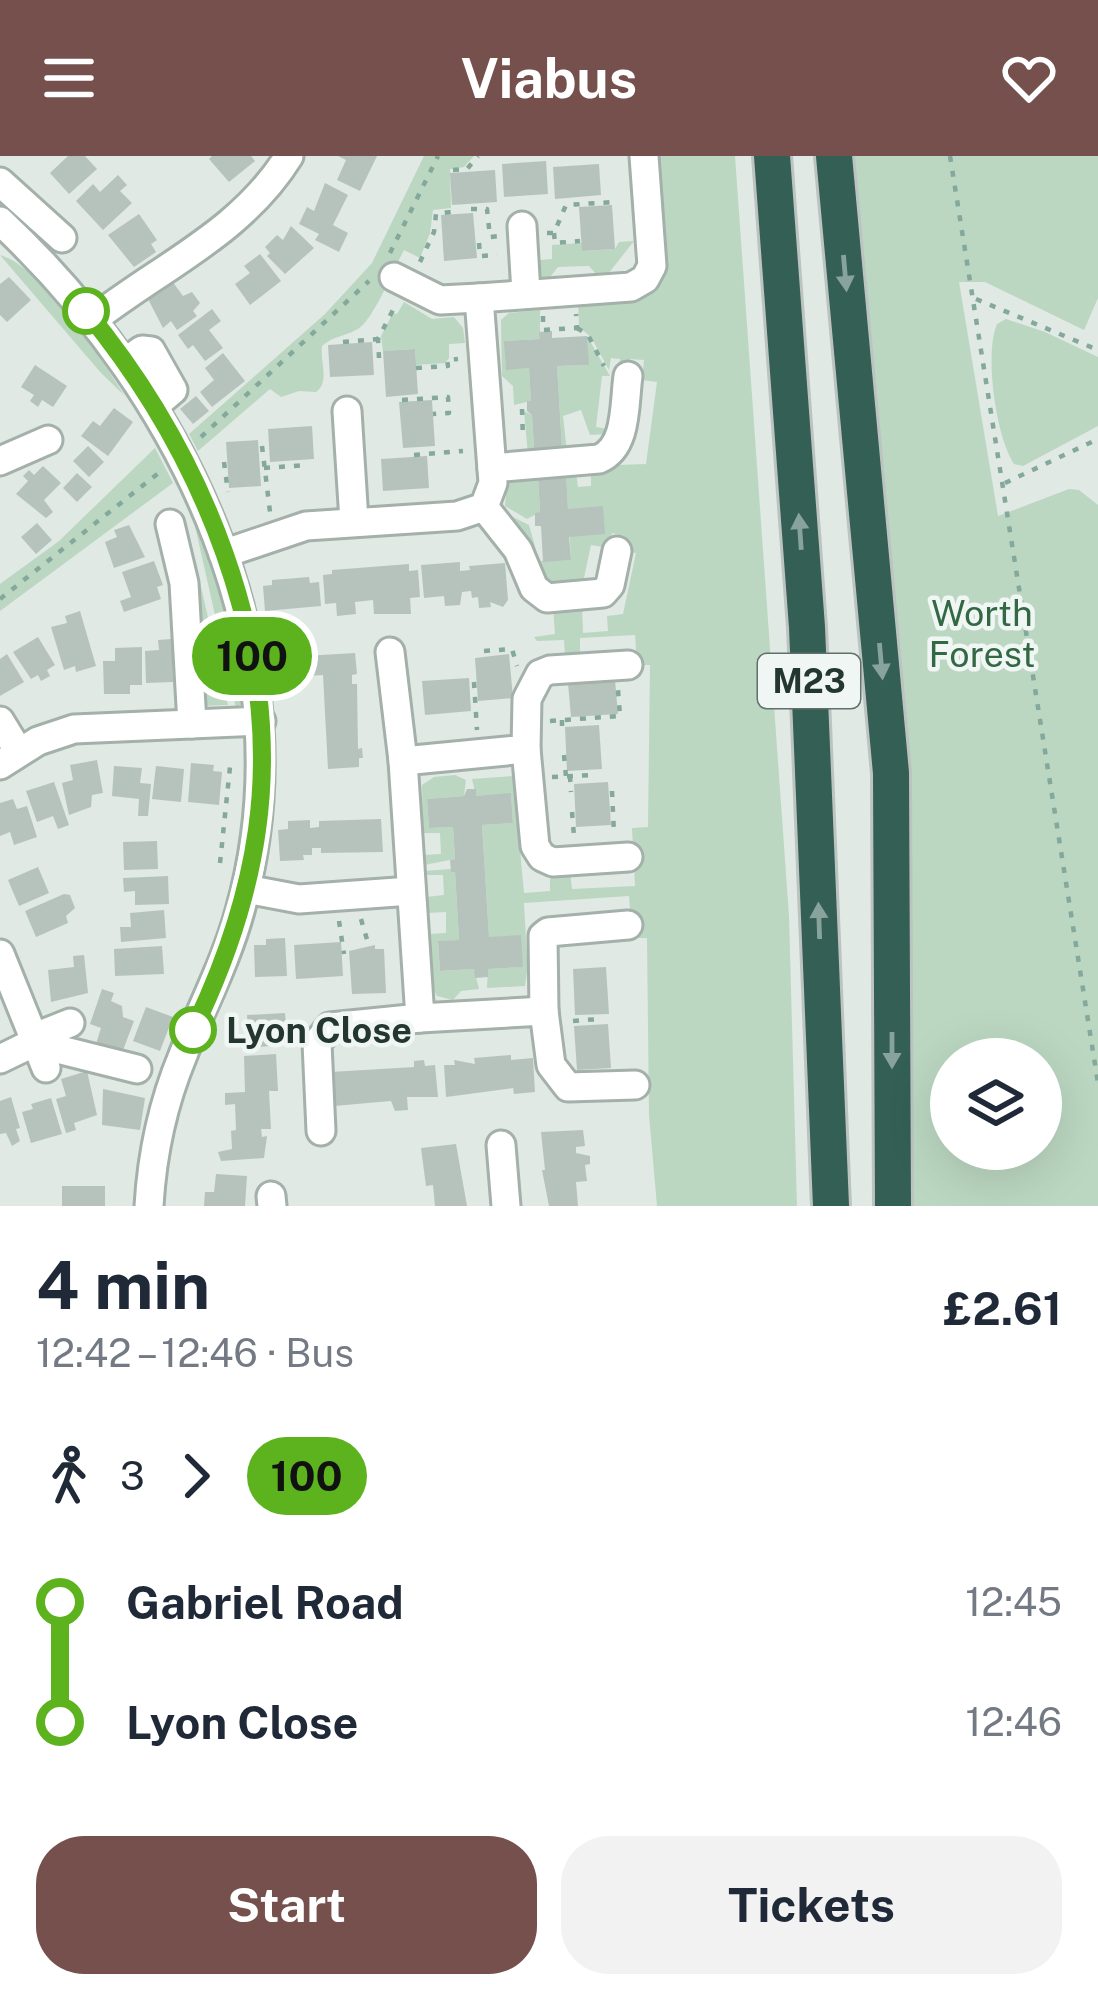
<!DOCTYPE html>
<html lang="en">
<head>
<meta charset="utf-8">
<style>
  body { margin:0; font-family:"Public Sans",sans-serif; background:#f2f2f3; color:#1f2937; height:100vh; display:flex; flex-direction:column; font-size:45px; white-space:nowrap }
  * { box-sizing:border-box; margin:0 }
  p { font-size:39px; color:#747a83 }
  .icon { flex:none; width:66px; height:66px; fill:none; stroke:currentColor; stroke-width:2; stroke-linecap:round; stroke-linejoin:round }
  .map { position:relative; height:1050px; overflow:hidden }
  .details { display:flex; flex-direction:column; background:#fff; flex:1 }
  .details>* { flex:none }
  .badge { padding:0 24px; border-radius:39px; font-size:42px; line-height:78px }
  .fabs { position:absolute; left:930px; top:882px; display:grid; gap:24px }
  .fabs a { display:grid; place-items:center; width:132px; height:132px; border-radius:50%; background:#fff; box-shadow:0 12px 48px #0002; font-size:60px }
  .map>.badge { position:absolute; translate:-50% -50%; box-shadow:0 0 0 6px #fff }
  .legs { display:flex; align-items:center; gap:18px; height:132px; padding:0 36px; font-size:39px }
  .legs p { margin-inline-start:auto }
  .overview { display:flex; align-items:center; justify-content:space-between; height:204px; padding:0 36px }
  h1 { font-size:66px; font-weight:700; line-height:90px }
  .cta { display:flex; gap:24px; margin-top:auto; padding:24px 36px }
  .cta a { flex:1; height:138px; border-radius:48px; background:#75504d; color:#fff; font-size:48px; font-weight:700; line-height:138px; text-align:center }
  .cta a+a { background:#f2f2f3; color:#1f2937 }
  ul { padding:0 36px; list-style:none }
  li { display:flex; align-items:center; gap:42px; height:120px; font-size:45px }
  li i { display:grid; place-items:center; width:18px; height:100%; margin:0 15px; background:currentColor }
  li i::after { content:''; width:30px; height:30px; margin:-15px; border:9px solid; border-radius:50%; background:#fff }
  li p { margin-inline-start:auto }
  li:first-child i { background:linear-gradient(#0000 50%,currentColor 0) }
  li:last-child i { background:linear-gradient(currentColor 50%,#0000 0) }
  header { display:flex; justify-content:space-between; align-items:center; height:156px; padding:0 36px; background:#75504d; color:#fff; font-size:54px; font-weight:700 }
  .map>svg:first-child { display:block }
</style>
</head>
<body>
<header><svg class="icon" aria-label="menu" viewBox="0 0 24 24"><path d="M4 6h16M4 12h16M4 18h16"/></svg>Viabus<svg class="icon" aria-label="heart" viewBox="0 0 24 24"><path d="M12 20l-8-8c-3-5 5-10 8-4 3-6 11-1 8 4z"/></svg></header>
<div class="map">
<svg width="1098" height="1050" viewBox="0 0 1098 1050">
  <rect width="100%" height="100%" fill="#e0e9e4"/>
  <!-- green -->
  <g fill="#bbd7c1" fill-rule="evenodd">
    <path d="M424 0H474L464 11 450 13 451 52 433 54 430 77 420 102 404 94C394 112 374 163 358 173 346 180 333 180 322 190 320 207 330 226 316 236L299 235 281 241 270 233 198 295 189 278 325 158 372 107Z"/>
    <path d="M653 0H735L789 760 797 1050H657L649 959 647 782H632L629 740 524 747 527 802 533 804V815L527 816 525 830 487 832 488 813 520 811 489 781 482 669 513 667 511 638 476 640 472 623 513 620 516 633 520 635 525 676 519 683 524 737 550 735V717L570 715 572 733 635 730 632 672 648 671 650 509H637L635 479 580 482V498L565 499 564 484 537 485 534 481 555 478 553 451 582 449 583 477 608 475 607 460 623 458 636 397 623 394 625 380 612 377 609 392 591 389 584 422 602 426 555 431 544 426 505 357 529 369 539 405 571 404 566 319 538 321 540 356 527 363 505 350 508 317 576 316 578 331 591 330V310L646 308 657 226 642 224 644 204 630 203 627 218 619 215 620 203 611 202 609 214 591 181 579 171 578 143 640 138Z"/>
    <path d="M845 0H1098V142L1084 174 985 126H959L998 360 1069 333 1079 334 1098 349V1050H890ZM951 903H1041V993H951Z"/>
    <path d="M634 85 608 118 597 119 589 110 558 111 550 121 532 122 529 105 552 103V89L582 87 583 95 615 93 619 86Z"/>
    <path d="M0 99C44 112 100 201 125 240L101 217Z"/>
    <path d="M404 146 432 163 454 161 463 172 465 187 449 188V202L445 207 416 209 415 193 383 195 381 180 393 157 397 158Z"/>
    <path d="M540 154V183L505 185 506 213 529 212 531 245 514 249 513 230 502 220 501 164 509 157Z"/>
    <path d="M1006 163 1045 176 1098 201V270L1023 310 1014 308C996 282 984 197 997 168Z"/>
    <path d="M587 180 610 220H602L596 271 608 273 607 278 590 279 581 254 563 260 567 295 528 299 524 255 532 259 534 293 562 291 557 210 588 209Z"/>
    <path d="M155 292 173 327 0 455V428L59 385Z"/>
    <path d="M192 357 223 426 245 546 236 552Z"/>
    <path d="M178 362 188 374 228 549 199 550 197 494 205 474 188 419 194 408Z"/>
    <path d="M455 619 466 624 464 640 427 643 429 672 453 671 455 703 424 709V699L441 698 440 677H423L422 629 434 621Z"/>
    <path d="M450 713 455 716 459 784 438 786 440 815 474 813 479 833 461 835 453 844 437 840 431 828 429 778 446 777V756L427 757 426 741 444 739 443 719H425V715Z"/>
  </g>
  <!-- building -->
  <g fill="#b6c3bd">
    <path d="M68 0H85L97 13 69 38 50 17Z"/>
    <path d="M212 0H251L255 5 229 26 209 3Z"/>
    <path d="M338 0H377L360 35 337 24 346 4Z"/>
    <path d="M546 5 548 38 504 41 502 8Z"/>
    <path d="M599 8 601 39 555 43 553 11Z"/>
    <path d="M495 14 497 46 452 49 450 17Z"/>
    <path d="M118 19 127 29 120 35 132 47 103 74 76 45 93 28 100 36Z"/>
    <path d="M325 27 348 39 333 69 348 77 339 96 315 84 319 78 299 68 307 51 314 55Z"/>
    <path d="M612 49 615 93 582 95 579 51Z"/>
    <path d="M473 57 477 102 444 105 441 59Z"/>
    <path d="M139 58 157 84 151 88 156 96 134 111 108 79Z"/>
    <path d="M291 70 314 92 285 118 267 100 270 97 265 91 277 79 283 84Z"/>
    <path d="M260 98 281 125 250 149 235 128 250 117 244 110Z"/>
    <path d="M9 121 31 144 7 166 0 159V128Z"/>
    <path d="M172 125 183 140 192 136 200 147 193 155 197 160 177 174 171 165 163 172 148 143Z"/>
    <path d="M212 153 221 165 209 174 223 192 205 205 193 189 188 193 178 179Z"/>
    <path d="M552 175V182L587 180 589 209 557 210 562 291 534 293 532 259 527 255V245H531L529 212 506 214 504 185 540 183 539 176Z"/>
    <path d="M372 186 374 219 330 221 328 189Z"/>
    <path d="M415 193 418 238 386 241 383 195Z"/>
    <path d="M223 197 245 225 212 251 200 236 214 224 205 212Z"/>
    <path d="M35 209 67 230 53 251 42 244 38 251 30 245 34 239 21 231Z"/>
    <path d="M196 240 209 255 193 268 180 253Z"/>
    <path d="M432 244 435 290 403 292 399 246Z"/>
    <path d="M114 252 133 266 108 300 81 280 93 265 100 270Z"/>
    <path d="M312 270 314 303 270 306 268 273Z"/>
    <path d="M258 284 261 330 229 332 226 286Z"/>
    <path d="M88 290 104 306 89 321 73 305Z"/>
    <path d="M427 300 429 332 383 335 381 303Z"/>
    <path d="M43 310 61 327 44 344 53 356 46 362 16 338 28 325 23 320 29 314 34 319Z"/>
    <path d="M77 317 92 331 77 346 63 332Z"/>
    <path d="M566 318 568 353 603 350 605 378 569 381 571 404 543 406 541 370H535V357L540 356 538 320Z"/>
    <path d="M37 367 52 384 36 398 21 381Z"/>
    <path d="M129 369 145 401 114 412 105 386 117 381 114 374Z"/>
    <path d="M154 405 163 429 157 431 161 443 124 456 120 445 131 441 122 416Z"/>
    <path d="M460 406V415L470 414 469 410 505 407 508 444 503 451 490 446 491 451 479 452 478 441 472 442 471 435 462 436 460 449 445 450 444 440 424 442 421 409Z"/>
    <path d="M409 408V415L418 414 420 441 410 442 411 458H374L373 444 355 446 356 458 337 460 336 447 325 448 323 419 332 418V414Z"/>
    <path d="M309 421 310 427 319 426 321 450 265 455 263 430 272 429V424Z"/>
    <path d="M80 455 96 510 76 516 75 510 64 514 51 471 67 467 65 460Z"/>
    <path d="M38 481 55 509 47 514 50 520 41 525 38 519 31 523 13 496Z"/>
    <path d="M172 483 173 526 146 527 145 495 159 494 158 484Z"/>
    <path d="M142 491V529H130V538H104L103 505H115V492Z"/>
    <path d="M355 497 357 518 352 519V528H357L358 593 362 592 363 602H359V611L328 613 323 519 306 520 304 500Z"/>
    <path d="M7 498 24 526 0 540V503Z"/>
    <path d="M509 498 513 542 478 545 475 502Z"/>
    <path d="M469 522 471 555 425 559 422 525Z"/>
    <path d="M615 524 618 558 571 561 568 527Z"/>
    <path d="M599 569 602 613 567 615 565 571Z"/>
    <path d="M97 604 103 637 92 639 91 651 69 659 62 627 73 624 70 609Z"/>
    <path d="M191 607 214 609 213 615 222 616 219 649 188 646Z"/>
    <path d="M114 610 142 612 140 627 151 628 148 660H138L139 643 112 640Z"/>
    <path d="M156 610 184 613 181 646 152 643Z"/>
    <path d="M54 626 69 669 58 673 53 660 37 666 26 635Z"/>
    <path d="M608 626 611 669 576 671 574 628Z"/>
    <path d="M467 633H476V640L511 637 513 667 482 669 489 781 521 779 523 811 488 813V821L475 822 474 813 440 815 438 785 459 784 455 716H451L450 704 455 703 453 671 429 672 427 643 464 640Z"/>
    <path d="M13 643 17 653 27 650 37 681 14 689 10 676 0 680V647Z"/>
    <path d="M381 663 383 696 321 697V692H312V699H303L304 704 280 705 278 674 288 673V665L310 664V672L319 671V665Z"/>
    <path d="M157 685 158 713 124 714 123 686Z"/>
    <path d="M38 711 49 737 19 750 8 724Z"/>
    <path d="M168 720 169 748 135 749V735L124 736 123 722Z"/>
    <path d="M64 738 70 739 75 752 66 760 68 767 36 781 25 755Z"/>
    <path d="M164 754 166 782 121 786 120 771H131L130 757Z"/>
    <path d="M285 782 287 820 255 821 254 789H266V783Z"/>
    <path d="M341 786 343 820 296 823 294 789Z"/>
    <path d="M375 789V793H384L386 837 352 838 349 795Z"/>
    <path d="M162 790 164 818 115 820 114 793Z"/>
    <path d="M84 799 88 837 51 846 48 814 74 811 73 800Z"/>
    <path d="M606 811 609 858 575 859 573 813Z"/>
    <path d="M102 833 114 837 111 845 122 850 123 861 134 865 122 897 96 888 101 872 90 868Z"/>
    <path d="M146 851 173 861 160 895 133 885Z"/>
    <path d="M285 857 287 880H281V889L249 892 247 859Z"/>
    <path d="M608 868 611 912 577 914 574 870Z"/>
    <path d="M276 898 278 935H269L271 973H261L262 981 267 980 264 1002 221 1005 218 996 232 993 231 975 236 974 235 948 225 949V937L245 936 244 900Z"/>
    <path d="M511 899V904L533 902 535 936 514 938 513 932 446 941 444 909H455L454 904 475 908 474 902Z"/>
    <path d="M424 904 425 910 435 909 438 941H407L408 954 395 955 391 945 334 950 331 916 414 911V905Z"/>
    <path d="M87 915 97 959 74 967 76 974 66 977 56 943 66 940 61 923Z"/>
    <path d="M103 933 145 942 140 974 102 969Z"/>
    <path d="M11 941 20 972 16 973 20 985 12 990 6 977 0 978V945Z"/>
    <path d="M51 942 62 978 31 987 22 956 33 953 31 948Z"/>
    <path d="M583 974 585 990 576 991V997L590 1000V1008L585 1009 587 1025 576 1026 578 1050H549L542 1014H545L541 976Z"/>
    <path d="M456 988 467 1050H435L433 1029 426 1030 421 992Z"/>
    <path d="M216 1018 247 1020 245 1050H204L205 1036H214Z"/>
    <rect x="62" y="1030" width="43" height="20"/>
  </g>
  <g fill="none" stroke-linecap="round" stroke-linejoin="round">
    <defs>
      <g id="minor">
        <path d="M0 26 62 82"/>
        <path d="M0 65C186 239 311 500 240 755 226 806 202 850 183 899 163 947 152 998 149 1050"/>
        <path d="M522 70 526 137"/>
        <path d="M394 121 440 144 479 142"/>
        <path d="M93 164C162 110 241 77 289 0"/>
        <path d="M124 207 142 194 151 195 173 234 153 251"/>
        <path d="M347 255 354 365"/>
        <path d="M0 305 48 284"/>
        <path d="M492 312 599 303C628 291 624 247 628 220"/>
        <path d="M484 351 518 394 534 432 547 442 603 437 610 429 617 395"/>
        <path d="M170 368 184 427 192 568"/>
        <path d="M223 398 306 370 457 360 484 351 493 327 479 142 631 131 645 123 652 110 644 0"/>
        <path d="M390 496 403 605"/>
        <path d="M628 509 550 514 540 518 527 543 526 593 403 605 420 862 544 855 551 909 568 931 635 929"/>
        <path d="M0 565 19 596"/>
        <path d="M526 593 535 690 542 701 553 706 628 701"/>
        <path d="M0 609 38 585 74 573 261 565"/>
        <path d="M246 733 299 743 411 735"/>
        <path d="M0 798 46 912"/>
        <path d="M544 855 543 780 548 776 628 769"/>
        <path d="M35 881 70 867"/>
        <path d="M40 894H61L137 913"/>
        <path d="M0 903 37 885"/>
        <path d="M321 975 317 887 330 871 420 862"/>
        <path d="M501 989 506 1050"/>
        <path d="M271 1040 272 1050"/>
      </g>
      <g id="highway">
        <path d="M772 0 807 471 831 1050"/>
        <path d="M834 0 891 617 893 1050"/>
      </g>
    </defs>
    <!-- minor casing -->
    <use href="#minor" stroke="#a4b0aa" stroke-width="33"/>
    <!-- highway casing -->
    <use href="#highway" stroke="#bdc3c1" stroke-width="42"/>
    <!-- path -->
    <g stroke="#84a89b" stroke-width="4.5" stroke-dasharray="6 9" stroke-linecap="butt">
      <path d="M950 0 1098 927"/>
      <path d="M453 14 467 13 478 0"/>
      <path d="M471 53H487L490 81 500 80"/>
      <path d="M547 77H554L566 49 614 46"/>
      <path d="M554 77 555 87 580 85"/>
      <path d="M479 87 480 100 497 99"/>
      <path d="M390 97 438 0"/>
      <path d="M420 106 434 76 436 58 451 56"/>
      <path d="M976 143 1098 194"/>
      <path d="M543 160V174L577 172 576 158"/>
      <path d="M577 172 588 179 604 210"/>
      <path d="M343 186 378 183"/>
      <path d="M379 202 378 183 394 152"/>
      <path d="M416 212 448 210 447 204 458 203"/>
      <path d="M402 244 448 241 449 257 433 258"/>
      <path d="M522 253 523 283"/>
      <path d="M201 281 369 125"/>
      <path d="M262 290 270 356"/>
      <path d="M414 299 463 295"/>
      <path d="M224 306 228 336"/>
      <path d="M264 312 307 309"/>
      <path d="M1005 327 1098 283"/>
      <path d="M0 443 161 315"/>
      <path d="M215 476 220 500"/>
      <path d="M484 495 512 493 517 510"/>
      <path d="M474 526 477 574"/>
      <path d="M562 564V578"/>
      <path d="M550 565 620 560 618 534"/>
      <path d="M564 599 566 621"/>
      <path d="M570 620 571 636"/>
      <path d="M552 621 594 619"/>
      <path d="M612 635 614 678"/>
      <path d="M572 656 574 680"/>
      <path d="M220 707 230 611"/>
      <path d="M361 763 368 787"/>
      <path d="M339 765 344 798"/>
      <path d="M573 865 599 863"/>
    </g>
    <!-- minor -->
    <use href="#minor" stroke="#fff" stroke-width="27"/>
    <!-- highway -->
    <use href="#highway" stroke="#335f54" stroke-width="36"/>
  </g>
  <!-- one-way arrows -->
  <defs><path id="oneway-solid" d="M-6-.8H1V-3.2L6.5 0L1 3.2V.8H-6Z" transform="scale(3)"/></defs>
  <g fill="#88a39c">
    <use href="#oneway-solid" transform="translate(845 117) rotate(85)"/>
    <use href="#oneway-solid" transform="translate(800 376) rotate(-94)"/>
    <use href="#oneway-solid" transform="translate(881 505) rotate(85)"/>
    <use href="#oneway-solid" transform="translate(819 765) rotate(-92)"/>
    <use href="#oneway-solid" transform="translate(892 894) rotate(90)"/>
  </g>
  <g fill="none" stroke-linecap="round" stroke-linejoin="round">
    <defs>
      <path id="line-1" d="M86 155C202 296 283 489 257 674 247 745 224 810 193 874"/>
    </defs>
    <!-- line-1 casing -->
    <use href="#line-1" stroke="#fff" stroke-width="27"/>
    <!-- line-1 -->
    <use href="#line-1" stroke="#5cb31e" stroke-width="18"/>
  </g>
  <!-- markers -->
  <g fill="#fff" stroke="#5cb31e" stroke-width="6">
    <circle cx="86" cy="155" r="21"/>
    <circle cx="193" cy="874" r="21"/>
  </g>
  <g text-anchor="middle" stroke-width="9" stroke-linejoin="round" paint-order="stroke">
    <!-- shield labels -->
    <rect fill="#f0f6f3" stroke="#60706a" stroke-width="3" x="758" y="498" width="102" height="54" rx="9"/>
    <g font-size="33" font-weight="bold" fill="#233730">
      <text x="809" y="537">M23</text>
    </g>
    <!-- park labels -->
    <g font-size="36" fill="#336845" stroke="#f0f6f3">
      <text x="982" y="470">Worth<tspan x="982" dy="41">Forest</tspan></text>
    </g>
    <!-- stop labels -->
    <g font-size="36" font-weight="bold" fill="#233730" stroke="#f0f6f3" text-anchor="start">
      <text x="226" y="887">Lyon Close</text>
    </g>
  </g>
</svg>
<div class="fabs">
<a><svg class="icon" aria-label="layers" viewBox="0 0 24 24"><path d="M12 4l9 5-9 5-9-5zM3 14l9 5 9-5"/></svg></a>
</div>
<b class="badge" style="left:252px;top:500px;background:#5cb31e;color:#111">100</b>
</div>
<section class="details">
<div class="overview"><div><h1>4 min</h1><p>12:42 – 12:46 · Bus</p></div><b>£2.61</b></div>
<div class="legs"><svg class="icon" aria-label="walk" viewBox="0 0 24 24"><circle cx="13" cy="4" r="2"/><path d="M13 8l-2 6 4 7M11 14l-3 7M7 12l3-4h3l4 4"/></svg>3<svg class="icon" aria-label="forward" viewBox="0 0 24 24"><path d="M9 5l7 7-7 7"/></svg><b class="badge" style="background:#5cb31e;color:#111">100</b></div>
<ul>
<li><i style="color:#5cb31e"></i><b>Gabriel Road</b><p>12:45</p></li>
<li><i style="color:#5cb31e"></i><b>Lyon Close</b><p>12:46</p></li>
</ul>
<div class="cta"><a>Start</a><a>Tickets</a></div>
</section>
</body>
</html>
